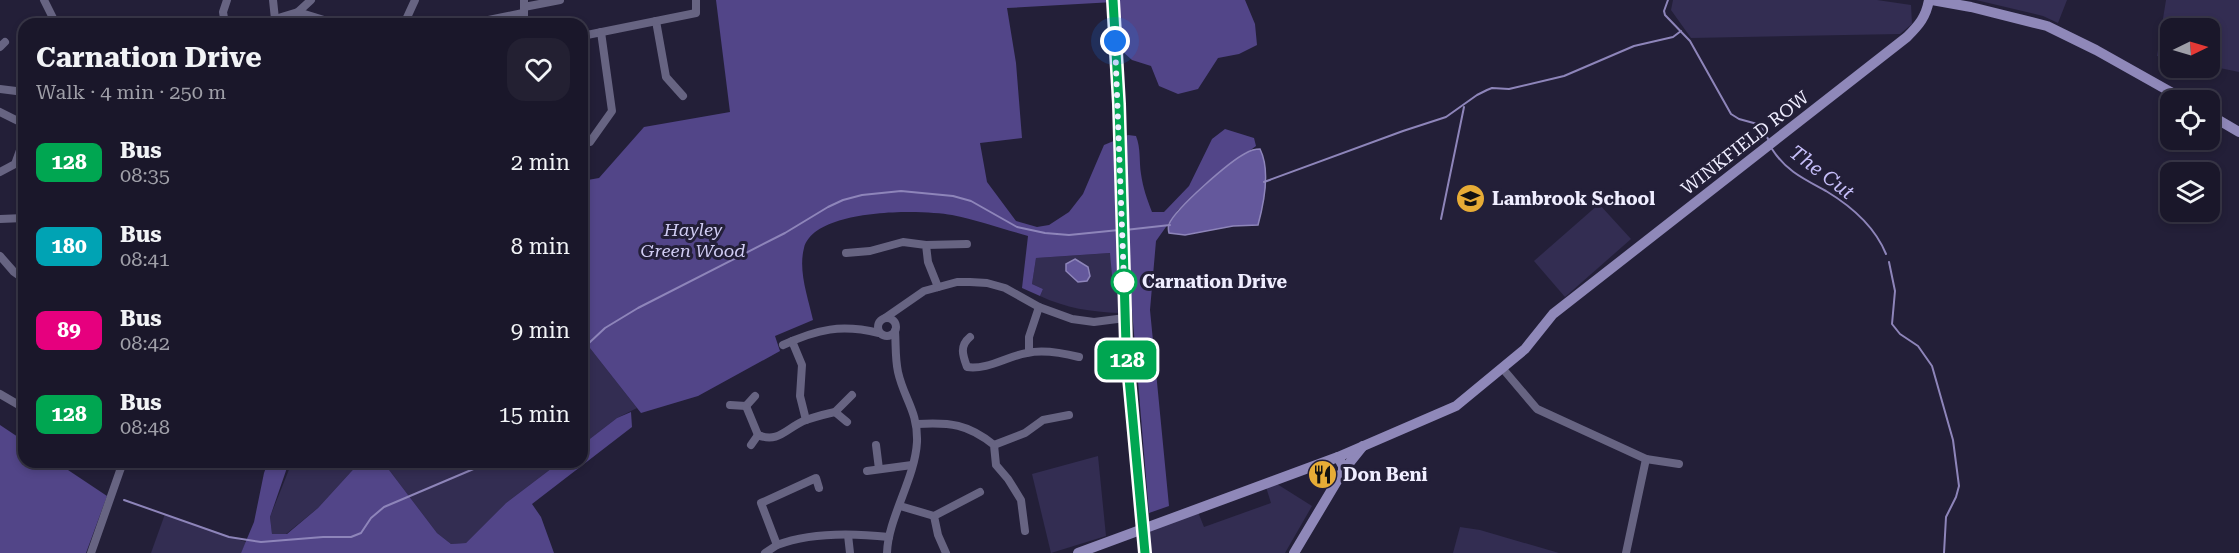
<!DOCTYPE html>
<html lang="en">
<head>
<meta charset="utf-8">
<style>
  body { margin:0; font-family:"Roboto Serif",serif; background:#232032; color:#f1f3f6; height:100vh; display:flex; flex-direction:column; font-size:22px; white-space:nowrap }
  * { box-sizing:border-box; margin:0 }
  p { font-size:20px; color:#9f9fa8 }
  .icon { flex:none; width:33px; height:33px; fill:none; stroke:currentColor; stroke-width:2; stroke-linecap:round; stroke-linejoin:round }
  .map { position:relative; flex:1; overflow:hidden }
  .drawer { position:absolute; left:18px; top:18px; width:570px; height:450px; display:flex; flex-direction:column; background:#1a172a; border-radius:18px; box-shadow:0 3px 9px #0003,0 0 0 2px #383647 }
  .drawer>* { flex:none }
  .badge { padding:0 12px; border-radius:9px; font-size:21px; line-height:39px }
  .needle { width:39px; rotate:85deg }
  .controls { position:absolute; left:2160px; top:18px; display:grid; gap:12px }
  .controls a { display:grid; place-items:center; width:60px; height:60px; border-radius:12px; background:#1a172a; box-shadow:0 3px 9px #0003,0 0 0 2px #383647; font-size:30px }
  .you { position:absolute; width:30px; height:30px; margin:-15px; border:4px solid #fff; border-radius:50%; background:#1a73e8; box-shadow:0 0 0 9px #1a73e833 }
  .map>.badge { position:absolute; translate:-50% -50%; box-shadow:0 0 0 3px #fff }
  .round { display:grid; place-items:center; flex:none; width:63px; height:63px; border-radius:18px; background:#232032 }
  .headline { display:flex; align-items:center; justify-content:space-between; height:102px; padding:0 18px }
  h1 { font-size:28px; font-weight:700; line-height:45px }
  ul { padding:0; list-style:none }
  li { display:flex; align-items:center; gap:18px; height:84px; padding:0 18px }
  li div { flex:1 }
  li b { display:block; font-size:22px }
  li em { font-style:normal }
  li .badge { min-width:66px; font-weight:700; text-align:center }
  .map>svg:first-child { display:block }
</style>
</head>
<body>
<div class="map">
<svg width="2239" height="553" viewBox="0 0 2239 553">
  <rect width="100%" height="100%" fill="#231f38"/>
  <!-- green -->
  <g fill="#332d52">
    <path d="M1673 0H1877L1911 5 1912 24 1900 34 1691 38 1671 10Z"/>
    <path d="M1976 0H2067L2058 23 2043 16Z"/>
    <path d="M2166 0H2239V72L2210 66V28H2170V58L2157 56Z"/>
    <path d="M1599 204 1631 239 1565 297 1534 261Z"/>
    <path d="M1111 253 1112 275H1118L1119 313C1091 312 1066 308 1040 296L1043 289 1032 284 1036 258Z"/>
    <path d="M582 338 637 408 617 418 582 445Z"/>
    <path d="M1098 456 1106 536 1051 553 1032 474Z"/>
    <path d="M292 462H360L318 508 286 534H272L270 517Z"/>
    <path d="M383 462H560L506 503 466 543 451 544 437 533Z"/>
    <path d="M1277 484 1312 506 1285 553H1150L1148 531 1198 512 1204 527 1271 503 1266 487Z"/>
    <path d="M165 514 246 542 241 553H151Z"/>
    <path d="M1460 527 1480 530 1559 553H1453Z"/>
  </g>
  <!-- forest -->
  <g fill="#524588">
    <path d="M716 0H1245L1255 24 1257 45 1239 54 1218 58 1198 89 1178 94 1159 86 1151 66 1132 60 1122 51 1119 10 1114 2 1007 8 1016 63 1022 138 980 143 987 182 1016 221 1037 227 1049 225 1069 212 1083 194 1104 145 1128 135 1136 136C1141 149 1139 161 1141 174 1143 188 1147 199 1152 212H1164L1189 186 1212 139 1225 129 1254 138 1256 146 1221 172 1178 210 1156 241 1150 310 1169 506 1149 513 1129 274 1112 276 1110 253 1036 258 1032 284 1043 289 1040 296 1022 288 1028 236C1003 229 977 220 952 215 920 209 814 208 804 248 798 271 808 297 813 320L775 336 780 351 698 396 641 413 582 338V181L599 178 644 127 730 112Z"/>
    <path d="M631 412 632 427 532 504 541 517 554 553H241L254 522 264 473 268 462H289L270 517 272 534H287L318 508 360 462H383L437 533 451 544 466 543 506 503 560 462H582V445L617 418Z"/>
    <path d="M0 425 24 441V462H56L107 496 86 553H0Z"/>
  </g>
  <!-- water -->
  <g fill="#64589c" stroke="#8e85ba" stroke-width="1.5">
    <path d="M1260 149C1271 171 1264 203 1258 225L1233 226 1185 235 1169 233C1168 229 1168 227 1169 224 1176 208 1230 161 1246 153 1251 150 1255 149 1260 149Z"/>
    <path d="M1075 259 1088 267 1090 276 1087 281 1078 282 1066 271V264Z"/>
  </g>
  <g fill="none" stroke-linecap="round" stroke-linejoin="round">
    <!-- stream -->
    <g stroke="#8e85ba" stroke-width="2">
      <path d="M1668 0 1664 11 1665 15 1690 41 1731 114 1739 119 1761 125 1769 141"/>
      <path d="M1772 149C1786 171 1804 179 1826 191 1851 206 1875 227 1886 254"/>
      <path d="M1264 182 1403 131 1446 117 1477 95 1487 90 1492 88 1509 89 1564 76 1634 46 1673 37 1681 31"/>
      <path d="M1441 219 1464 107"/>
      <path d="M1125 230 1170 225"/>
      <path d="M1889 262 1895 291 1892 324 1900 334 1918 346 1932 366 1953 440 1959 486 1956 497 1946 517 1944 553"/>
      <path d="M582 370 589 343 605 328 638 308 785 233 828 207 843 200 862 195 901 191 953 196 971 201 1017 227 1045 233 1069 235 1119 230"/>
      <path d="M124 500 229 537 261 542 323 537H351L361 533 371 518 384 507 490 462"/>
    </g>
    <!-- street -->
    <g stroke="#676482" stroke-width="8">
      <path d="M44 0 53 18"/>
      <path d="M524 0V24"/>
      <path d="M524 7 560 0"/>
      <path d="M298 12 311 0"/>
      <path d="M275 19 298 12 337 24"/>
      <path d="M656 21 666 77 683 96"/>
      <path d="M225 24 223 12 227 0"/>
      <path d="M272 24 275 19 273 0"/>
      <path d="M404 24 415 0"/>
      <path d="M469 24 523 13"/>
      <path d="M582 36 696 13V0"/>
      <path d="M0 47 5 42"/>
      <path d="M0 89 24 92"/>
      <path d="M0 112 24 124"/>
      <path d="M582 143 590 142 612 111 601 32"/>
      <path d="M0 172 15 164 24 139"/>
      <path d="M0 219 24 218"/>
      <path d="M926 245 967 244"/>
      <path d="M846 253 870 251 903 242 926 245 928 262 938 287"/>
      <path d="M0 256 14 272 24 279"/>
      <circle cx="887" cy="327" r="9"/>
      <path d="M885 318 924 291 957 282H970L987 283 1005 288 1039 307 1072 319 1094 322 1125 318"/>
      <path d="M970 337C959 346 963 356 967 367 988 370 1007 356 1027 353 1044 349 1063 353 1079 357"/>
      <path d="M792 341 802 365 800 396 806 420"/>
      <path d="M783 345C818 329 841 324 879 333"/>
      <path d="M1029 352V337L1039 307"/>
      <path d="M1503 369 1537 409 1646 459 1679 464"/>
      <path d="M0 394 24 408"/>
      <path d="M730 405 746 406 755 396"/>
      <path d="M746 406 758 435"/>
      <path d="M847 422 835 412 852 395"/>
      <path d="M917 424C950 422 968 424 994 445L996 465 1008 479 1021 500 1025 531"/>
      <path d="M751 445 758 435C779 444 787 427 806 420 815 417 825 414 835 412"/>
      <path d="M876 445 879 469"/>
      <path d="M994 445 1025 433 1043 420 1069 415"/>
      <path d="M108 462 121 468"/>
      <path d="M867 471 912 465"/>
      <path d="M819 488 816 478 761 503 777 545C811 532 853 533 889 537"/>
      <path d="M900 506 934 516"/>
      <path d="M848 535 850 553"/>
      <path d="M91 553 123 462"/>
      <path d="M765 553 777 545"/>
      <path d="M887 553C888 518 915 479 917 442 918 411 904 399 898 372 895 358 896 345 895 331"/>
      <path d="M946 553 938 535 934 516 980 492"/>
      <path d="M1626 553 1646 459"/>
    </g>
    <!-- secondary -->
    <g stroke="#8f88b9" stroke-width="10">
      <path d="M1113 0 1119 103 1126 345 1145 553"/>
      <path d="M1932 0 1971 7 2047 26 2096 50 2185 100"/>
      <path d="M2210 115 2239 132"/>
      <path d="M1343 471 1363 446"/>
      <path d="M1078 553 1338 457 1456 406 1525 349 1553 314 1907 37C1919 25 1926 17 1929 0"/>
      <path d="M1294 553 1343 471V466L1338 457"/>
    </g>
  </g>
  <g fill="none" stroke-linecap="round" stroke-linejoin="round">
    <defs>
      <path id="line" d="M1113 0 1119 104 1126 345 1145 553"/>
    </defs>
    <!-- line casing -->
    <use href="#line" stroke="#fff" stroke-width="14"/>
    <!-- line -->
    <use href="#line" stroke="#00a651" stroke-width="9"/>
    <!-- walk -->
    <path stroke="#efedff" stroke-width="6" stroke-dasharray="0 10.8" d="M1115 41 1124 282"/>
  </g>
  <!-- icons -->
  <defs>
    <symbol id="school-disc" viewBox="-11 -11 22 22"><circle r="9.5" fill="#e7ac36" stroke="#231f38"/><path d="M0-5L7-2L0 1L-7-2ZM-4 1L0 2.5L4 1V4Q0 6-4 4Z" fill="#111"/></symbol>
    <symbol id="restaurant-disc" viewBox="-11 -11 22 22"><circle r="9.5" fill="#e7ac36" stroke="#231f38"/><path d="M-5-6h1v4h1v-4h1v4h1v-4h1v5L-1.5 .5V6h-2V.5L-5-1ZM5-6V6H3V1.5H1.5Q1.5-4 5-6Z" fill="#111"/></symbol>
  </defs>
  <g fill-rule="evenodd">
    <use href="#school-disc" x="1454" y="182" width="33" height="33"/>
    <use href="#restaurant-disc" x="1306" y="458" width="33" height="33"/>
  </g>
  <!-- markers -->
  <circle fill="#fff" stroke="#00a651" stroke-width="3" cx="1124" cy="282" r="12"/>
  <g text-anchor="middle" stroke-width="6" stroke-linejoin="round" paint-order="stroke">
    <!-- street labels -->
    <g font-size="18" fill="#efedff" stroke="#231f38">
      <text transform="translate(1745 143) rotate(-38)" y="6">WINKFIELD ROW</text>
    </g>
    <!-- poi labels -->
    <g font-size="18" font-weight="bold" fill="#efedff" stroke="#231f38" text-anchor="start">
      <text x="1492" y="205">Lambrook School</text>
      <text x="1343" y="481">Don Beni</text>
    </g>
    <!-- park labels -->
    <g font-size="18" font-style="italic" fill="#d0ccf3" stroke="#231f38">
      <text x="693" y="236">Hayley<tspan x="693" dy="21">Green Wood</tspan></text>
    </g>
    <!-- stop labels -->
    <g font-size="18" font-weight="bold" fill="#efedff" stroke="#231f38" text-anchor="start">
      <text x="1142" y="288">Carnation Drive</text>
    </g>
    <!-- water labels -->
    <g font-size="20" font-style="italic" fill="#c6bef9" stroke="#231f38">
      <text transform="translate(1822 172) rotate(37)" y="7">The Cut</text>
    </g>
  </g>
</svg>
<div class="controls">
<a><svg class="needle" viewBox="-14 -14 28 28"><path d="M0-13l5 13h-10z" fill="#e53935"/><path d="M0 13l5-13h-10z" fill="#9f9fa8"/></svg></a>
<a><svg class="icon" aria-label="locate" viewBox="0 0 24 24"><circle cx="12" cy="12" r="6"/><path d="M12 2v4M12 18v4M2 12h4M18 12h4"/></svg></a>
<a><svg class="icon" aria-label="layers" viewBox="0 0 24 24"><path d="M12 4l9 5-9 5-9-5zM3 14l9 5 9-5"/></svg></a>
</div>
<div class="you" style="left:1115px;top:41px"></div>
<b class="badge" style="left:1127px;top:360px;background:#00a651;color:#fff">128</b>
<section class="drawer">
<div class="headline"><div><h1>Carnation Drive</h1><p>Walk · 4 min · 250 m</p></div><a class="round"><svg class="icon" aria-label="heart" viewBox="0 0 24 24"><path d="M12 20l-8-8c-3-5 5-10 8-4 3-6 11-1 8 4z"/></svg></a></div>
<ul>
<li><span class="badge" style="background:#00a651;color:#fff">128</span><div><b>Bus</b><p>08:35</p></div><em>2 min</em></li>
<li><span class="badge" style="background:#00a3b4;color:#fff">180</span><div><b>Bus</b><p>08:41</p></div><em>8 min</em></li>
<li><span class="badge" style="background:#e6007e;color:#fff">89</span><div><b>Bus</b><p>08:42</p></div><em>9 min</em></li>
<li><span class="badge" style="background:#00a651;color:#fff">128</span><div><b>Bus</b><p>08:48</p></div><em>15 min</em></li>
</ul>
</section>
</div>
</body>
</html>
